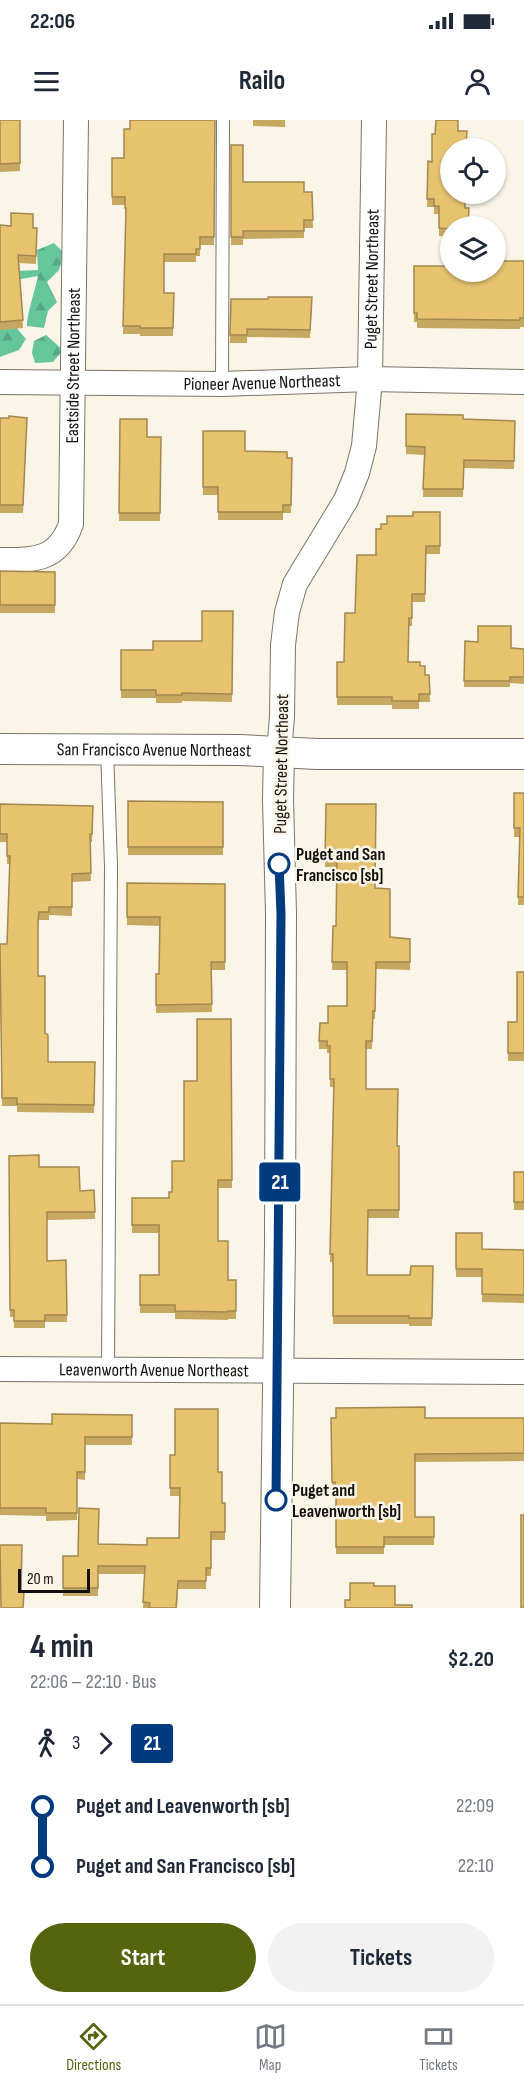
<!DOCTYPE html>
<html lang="en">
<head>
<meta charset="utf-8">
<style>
  body { margin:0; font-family:"Sofia Sans Condensed",sans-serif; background:#f2f2f3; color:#1f2937; height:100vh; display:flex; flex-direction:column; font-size:22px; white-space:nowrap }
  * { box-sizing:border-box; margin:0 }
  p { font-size:20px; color:#747a83 }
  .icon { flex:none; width:33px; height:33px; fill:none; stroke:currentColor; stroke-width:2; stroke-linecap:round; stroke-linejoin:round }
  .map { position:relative; height:1488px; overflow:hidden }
  .side { display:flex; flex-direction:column; background:#fff; flex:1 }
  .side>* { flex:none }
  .badge { padding:0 12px; border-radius:4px; font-size:21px; line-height:39px }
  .fabs { position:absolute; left:440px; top:18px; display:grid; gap:12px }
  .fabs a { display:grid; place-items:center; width:66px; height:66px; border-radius:50%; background:#fff; box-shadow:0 2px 4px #0004; font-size:30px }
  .scale { position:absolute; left:18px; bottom:15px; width:72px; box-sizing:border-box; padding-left:6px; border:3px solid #13110d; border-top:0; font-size:16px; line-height:21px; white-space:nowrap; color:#13110d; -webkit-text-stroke:4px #fbf5e8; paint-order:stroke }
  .map>.badge { position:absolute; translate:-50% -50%; box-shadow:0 0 0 3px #fff }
  .legs { display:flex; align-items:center; gap:9px; height:66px; padding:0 30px; font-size:20px }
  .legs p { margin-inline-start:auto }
  .head { display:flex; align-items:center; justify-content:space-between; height:102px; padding:0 30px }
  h1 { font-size:33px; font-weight:700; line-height:45px }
  .cta { display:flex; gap:12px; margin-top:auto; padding:12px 30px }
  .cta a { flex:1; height:69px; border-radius:36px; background:#54650d; color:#fff; font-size:24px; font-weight:700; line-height:69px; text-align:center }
  .cta a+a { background:#f2f2f3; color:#1f2937 }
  ul { padding:0 30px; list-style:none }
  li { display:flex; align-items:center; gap:21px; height:60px; font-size:22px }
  li i { display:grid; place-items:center; width:9px; height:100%; margin:0 8px; background:currentColor }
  li i::after { content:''; width:15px; height:15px; margin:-8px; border:4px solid; border-radius:50%; background:#fff }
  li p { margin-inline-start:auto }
  li:first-child i { background:linear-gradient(#0000 50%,currentColor 0) }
  li:last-child i { background:linear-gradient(currentColor 50%,#0000 0) }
  .status { display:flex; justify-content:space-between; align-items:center; height:42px; padding:0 30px; background:#fff; direction:ltr }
  .status svg { height:16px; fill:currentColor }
  header { display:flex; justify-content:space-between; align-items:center; height:78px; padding:0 30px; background:#fff; font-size:27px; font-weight:700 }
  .dock { display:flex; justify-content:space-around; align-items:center; height:84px; border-top:2px solid #e0e1e3; background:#fff; font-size:16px; color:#747a83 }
  .dock a { display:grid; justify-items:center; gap:3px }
  .dock .current { color:#54650d }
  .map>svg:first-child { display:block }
</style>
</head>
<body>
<div class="status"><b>22:06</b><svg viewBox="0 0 49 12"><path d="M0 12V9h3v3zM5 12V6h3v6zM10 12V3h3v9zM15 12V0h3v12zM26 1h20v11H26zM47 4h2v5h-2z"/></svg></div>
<header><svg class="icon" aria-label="menu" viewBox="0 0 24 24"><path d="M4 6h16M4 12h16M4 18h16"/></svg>Railo<svg class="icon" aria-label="person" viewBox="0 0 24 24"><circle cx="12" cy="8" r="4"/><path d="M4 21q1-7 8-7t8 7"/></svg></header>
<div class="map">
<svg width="524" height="1488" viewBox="0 0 524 1488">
  <defs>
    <pattern id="forest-firs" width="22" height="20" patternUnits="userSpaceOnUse" patternTransform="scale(1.5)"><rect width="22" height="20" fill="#65c69c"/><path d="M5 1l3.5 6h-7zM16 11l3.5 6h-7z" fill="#57a985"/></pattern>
  </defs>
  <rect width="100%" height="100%" fill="#fbf5e8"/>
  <!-- forest -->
  <g fill="url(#forest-firs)">
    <path d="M0 123 16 151 38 150 37 130 54 123 64 133 59 150 47 162 57 182 48 191 44 208 27 206C27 193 35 171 38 156L10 161Z"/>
    <path d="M14 205 26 219 19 230 0 237V207Z"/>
    <path d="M46 215 63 230 53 242 35 243 32 233 34 221Z"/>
  </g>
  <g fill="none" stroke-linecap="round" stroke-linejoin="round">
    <defs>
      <g id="service">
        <path d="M222 264 223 0"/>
        <path d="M107 629 111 746 108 1250"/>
      </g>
      <g id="minor">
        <path id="s1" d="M0 262 222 264 370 259 524 262"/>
        <path id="s2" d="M0 440C34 440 58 441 71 404L76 0"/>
        <path id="s3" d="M279 632 282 597 283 525 287 492 295 464 346 380 357 353 364 326 370 259 374 0"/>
        <path id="s4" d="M0 1249 524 1252"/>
      </g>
      <g id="tertiary">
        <path id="s5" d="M0 629 240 630 317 634H524"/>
        <path d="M275 1488 280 1123 281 794 278 680 279 632"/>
      </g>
    </defs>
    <!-- service casing -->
    <use href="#service" stroke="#7a756a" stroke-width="14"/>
    <!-- minor casing -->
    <use href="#minor" stroke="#7a756a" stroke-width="26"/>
    <!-- tertiary casing -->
    <use href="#tertiary" stroke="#7a756a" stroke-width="32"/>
    <!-- service -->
    <use href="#service" stroke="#fff" stroke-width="12"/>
    <!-- minor -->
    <use href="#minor" stroke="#fff" stroke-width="24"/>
    <!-- tertiary -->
    <use href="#tertiary" stroke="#fff" stroke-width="30"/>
  </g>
  <!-- wall -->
  <g fill="#c7a860">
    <path d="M0 0H20V51L0 52Z"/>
    <path d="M215 0 214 125H200V136H196V142H164V173H174L173 216H140V214H123L126 96H125V85H112V38H124L130 9Z"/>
    <path d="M253 0H285V7L253 6Z"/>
    <path d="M231 25 243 62 304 72H312L313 108H304V118L243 119V125H231Z"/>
    <path d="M428 41 450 106V117L439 116V94H434V87H427Z"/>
    <path d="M0 105 37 108 36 144 19 143 23 208 0 210Z"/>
    <path d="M524 141V207H520V209L417 208V202H414V146L450 152Z"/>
    <path d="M231 179 312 185 310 218 247 217V223H230Z"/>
    <path d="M406 294 463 299 515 301 514 349 464 348 463 377H423L424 335 406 334Z"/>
    <path d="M0 298H27L23 393H0Z"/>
    <path d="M120 299 147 317H161L160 401H119Z"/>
    <path d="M203 311 245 331 292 338 291 393H283V400H218V375H203Z"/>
    <path d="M440 392V434H426L425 482H412V506H409L408 542 420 546 425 555H429L430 582H419V589H392V585H337V542H344L355 493 376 435 381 409 387 404 413 396Z"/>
    <path d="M0 451 55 452V493H0Z"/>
    <path d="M233 491 232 582 182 581V583H156V578H121V530H153L202 521Z"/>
    <path d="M465 521 524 529V564L510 563V567H464Z"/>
    <path d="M514 673H524V785H518L520 717H514Z"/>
    <path d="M128 681 223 682V735H128Z"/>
    <path d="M0 684 93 686 92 722H90L91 761 72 762V796L49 795V800H39L38 808V856L48 942H95L94 993 17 992V986H2L0 824H7L10 744H7V722H0Z"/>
    <path d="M326 684 375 768 390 817 410 819V850L376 849 375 899H373L372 929H366V969L397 1026H399V1098H368L367 1155H410L433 1146 432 1206H409V1204H333V1142H330V1134L334 967H330V933H327V929H319V921L328 903 347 886V850H332L333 806H336L337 747H325Z"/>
    <path d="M127 763 225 764V850H211L212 892 156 893V854H159L160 806 127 805Z"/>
    <path d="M524 852V941H508V902H517Z"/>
    <path d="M231 899 232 1068H218V1121L228 1160H236V1199H228V1200L175 1199V1193H140V1155H159V1113H132V1078H169L184 1041 197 961Z"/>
    <path d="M9 1036 39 1047 80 1071 94 1070 95 1099 47 1100V1141L66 1140 67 1202H45V1208H14V1197H10Z"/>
    <rect x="514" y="1052" width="10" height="38"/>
    <path d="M456 1113 482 1129 524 1130V1183L482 1182V1157H456Z"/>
    <path d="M132 1295V1325H85V1360L77 1359V1400L46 1401V1396L0 1395V1303L52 1304Z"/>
    <path d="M331 1298H524V1341L415 1342V1397H434V1425H384V1434H336V1380L335 1370H332Z"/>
    <path d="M170 1335 218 1352 222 1383H225V1420H211V1456H206V1469H178L177 1488H143L145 1454H98V1476H63V1436H78L99 1424 147 1425 179 1418 180 1376H170Z"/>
  </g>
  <!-- building -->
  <g fill="#e7c370" stroke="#a2884e" stroke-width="1.5">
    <path d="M0 0H20V43L0 44Z"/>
    <path d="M130 0H215L214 117H200V129H196V134H164V173H174L173 208H140V206H123L126 88H125V77H112V38H124V9H130Z"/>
    <path d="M436 0H458V11H467L466 28H450V74H465V88H469L468 106H450V109L439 108V86H434V79H427L428 41 432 42V14H435Z"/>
    <path d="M231 25H243V62H304V72H312L313 100H304V111H243V117H231Z"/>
    <path d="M11 93 33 94V108H37L36 136 18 135 23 200 0 202V105L11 106Z"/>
    <path d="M495 141H524V198H520V200L417 199V193H414V146H450V152H495Z"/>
    <path d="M268 177H312L310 210 247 209V215H230L231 179H268Z"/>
    <path d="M406 294 463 295V299L515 301 514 341 464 340 463 369H423L425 327 406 326Z"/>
    <path d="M9 296 27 298 23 385H0V298H9Z"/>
    <path d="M120 299H147V317H161L160 393H119Z"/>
    <path d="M203 311H245V331L287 332V338H292L291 385H283V392H218V367H203Z"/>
    <path d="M413 392H440V426H426L425 474H412V498H409L408 542H420V546H425V555H429L430 574H419V581H392V577H337V542H344L345 493H355L357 435H376V409H381V404H387V396H413Z"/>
    <path d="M0 451 55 452V485H0Z"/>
    <path d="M202 491H233L232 574 182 573V575H156V570H121V530H153V521H202Z"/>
    <path d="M478 506H511V528L524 529V557H510V561H464L465 521 478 522Z"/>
    <path d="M514 673H524V777H518L520 708H514Z"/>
    <path d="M128 681 223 682V727H128Z"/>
    <path d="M0 684 93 686 92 714H90L91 753 72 754V787H49V792H39L38 801V856H45V913L48 915V942H95L94 985 17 984V978H2L0 824H7L10 736H7V714H0Z"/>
    <path d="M326 684H376L375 768 390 769V817L410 819V842H376L375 891H373L372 921H366V969H398L397 1026H399V1090H368L367 1155H410L411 1146H433L432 1198H409V1196H333V1134H330L334 959H330V926H327V921H319L320 903H328V886H347V842H332L333 806H336L337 739H325Z"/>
    <path d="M127 763 225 764V842H211L212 884 156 885V854H159L160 797H127Z"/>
    <path d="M517 852H524V933H508V902H517Z"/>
    <path d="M197 899H231L232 1060H218V1121H228V1160H236V1191H228V1192L175 1191V1185H140V1155H159V1105H132V1078H169V1072H172V1041H184V961H197Z"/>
    <path d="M39 1035V1047H79L80 1071 94 1070 95 1092H47V1141L66 1140 67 1195H45V1201H14V1190H10L9 1036Z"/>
    <rect x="514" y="1052" width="10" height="30"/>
    <path d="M456 1113H482V1129L524 1130V1175L482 1174V1149H456Z"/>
    <path d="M425 1287V1298H524V1333L415 1334V1397H434V1417H384V1427H336V1372L335 1362H332L331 1298H336V1288Z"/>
    <path d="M175 1289H218V1352H222V1383H225V1412H211V1448H206V1461H178L176 1488H149L150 1483 143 1482 145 1446H98V1468H63V1436H78L79 1388 99 1389 98 1424 147 1425V1418H179L180 1368H170V1335H175Z"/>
    <path d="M52 1294 132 1295V1317H85V1352H77V1393H46V1388H0V1303L52 1304Z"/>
    <rect x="521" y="1395" width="3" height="93"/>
    <path d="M0 1425H22L21 1472H24L23 1488H1Z"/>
    <path d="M350 1463H374V1466H395V1485H412V1488H345V1480H350Z"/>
  </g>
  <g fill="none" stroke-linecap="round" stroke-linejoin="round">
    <defs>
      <path id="line-1" d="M276 1380 281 794 279 744"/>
    </defs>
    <!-- line-1 casing -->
    <use href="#line-1" stroke="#fff" stroke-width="14"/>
    <!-- line-1 -->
    <use href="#line-1" stroke="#003b80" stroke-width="9"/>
  </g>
  <!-- markers -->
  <g fill="#fff" stroke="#003b80" stroke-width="3">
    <circle cx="279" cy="744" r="10"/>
    <circle cx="276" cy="1380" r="10"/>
  </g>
  <g text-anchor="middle" stroke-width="5" stroke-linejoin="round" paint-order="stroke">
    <!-- street labels -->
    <g font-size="18" fill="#13110d" stroke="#fbf5e8">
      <text dy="6" stroke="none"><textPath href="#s3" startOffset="492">Puget Street Northeast</textPath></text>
      <text dy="6" stroke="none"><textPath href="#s2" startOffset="246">Eastside Street Northeast</textPath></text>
      <text dy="6" stroke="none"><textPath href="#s1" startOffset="262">Pioneer Avenue Northeast</textPath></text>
      <text dy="6" stroke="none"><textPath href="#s5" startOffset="154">San Francisco Avenue Northeast</textPath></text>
      <text transform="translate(281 644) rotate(-89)" y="6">Puget Street Northeast</text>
      <text dy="6" stroke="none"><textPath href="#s4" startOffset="154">Leavenworth Avenue Northeast</textPath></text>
    </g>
    <!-- stop labels -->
    <g font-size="18" font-weight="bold" fill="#13110d" stroke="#fbf5e8" text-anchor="start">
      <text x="296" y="740">Puget and San<tspan x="296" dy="21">Francisco [sb]</tspan></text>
      <text x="292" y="1376">Puget and<tspan x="292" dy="21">Leavenworth [sb]</tspan></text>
    </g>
  </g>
</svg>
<div class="fabs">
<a><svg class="icon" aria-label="locate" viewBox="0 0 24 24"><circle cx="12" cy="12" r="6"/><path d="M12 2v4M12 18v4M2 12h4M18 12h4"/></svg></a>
<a><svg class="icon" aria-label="layers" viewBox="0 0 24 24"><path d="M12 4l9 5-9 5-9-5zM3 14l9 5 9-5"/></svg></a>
</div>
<div class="scale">20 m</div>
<b class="badge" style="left:280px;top:1062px;background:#003b80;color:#fff">21</b>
</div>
<section class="side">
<div class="head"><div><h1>4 min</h1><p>22:06 – 22:10 · Bus</p></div><b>$2.20</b></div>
<div class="legs"><svg class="icon" aria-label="walk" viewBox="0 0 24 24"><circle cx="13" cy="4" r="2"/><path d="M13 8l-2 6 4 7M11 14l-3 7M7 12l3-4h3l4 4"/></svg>3<svg class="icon" aria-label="forward" viewBox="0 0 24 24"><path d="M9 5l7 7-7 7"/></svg><b class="badge" style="background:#003b80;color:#fff">21</b></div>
<ul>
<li><i style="color:#003b80"></i><b>Puget and Leavenworth [sb]</b><p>22:09</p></li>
<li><i style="color:#003b80"></i><b>Puget and San Francisco [sb]</b><p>22:10</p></li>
</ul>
<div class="cta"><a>Start</a><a>Tickets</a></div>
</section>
<nav class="dock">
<a class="current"><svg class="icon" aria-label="directions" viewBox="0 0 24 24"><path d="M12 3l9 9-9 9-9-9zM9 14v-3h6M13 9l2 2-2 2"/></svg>Directions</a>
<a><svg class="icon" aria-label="map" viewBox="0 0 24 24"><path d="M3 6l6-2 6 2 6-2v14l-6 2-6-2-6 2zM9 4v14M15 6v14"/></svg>Map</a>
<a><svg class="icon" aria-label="tickets" viewBox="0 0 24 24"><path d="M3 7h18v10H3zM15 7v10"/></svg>Tickets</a>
</nav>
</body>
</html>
